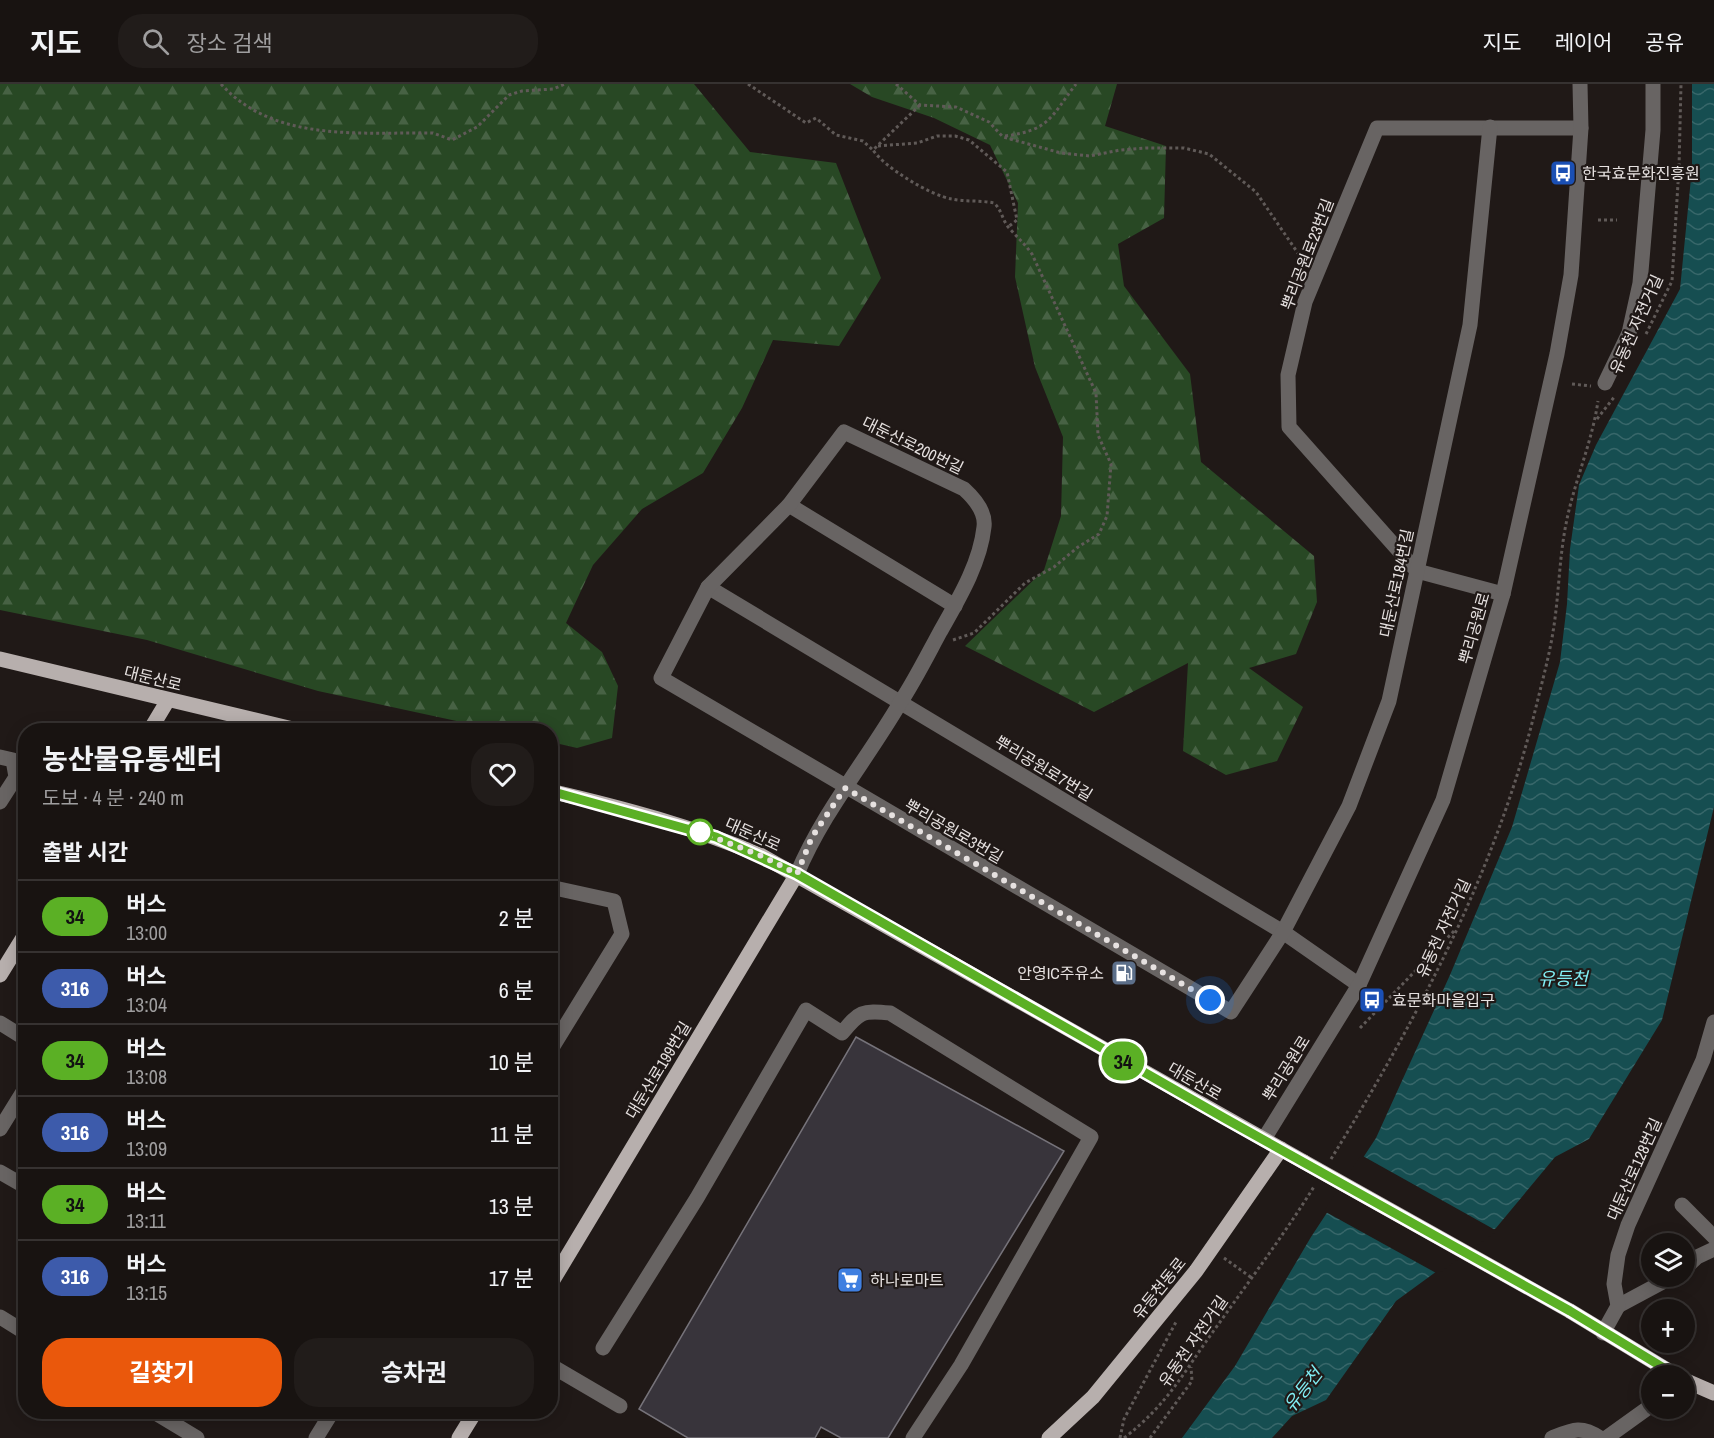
<!DOCTYPE html>
<html lang="ko">
<head>
<meta charset="utf-8">
<style>
  body { margin:0; font-family:"Archivo Narrow","Noto Sans KR",sans-serif; background:#211c1a; color:#f1f3f6; height:100vh; display:flex; flex-direction:column; font-size:22px; white-space:nowrap }
  * { box-sizing:border-box; margin:0 }
  p { font-size:20px; color:#9f9e9f }
  .icon { flex:none; width:33px; height:33px; fill:none; stroke:currentColor; stroke-width:2; stroke-linecap:round; stroke-linejoin:round }
  .map { position:relative; flex:1; overflow:hidden }
  .sheet { position:absolute; left:18px; top:639px; width:540px; height:696px; display:flex; flex-direction:column; background:#181311; border-radius:24px; box-shadow:0 3px 15px #0003,0 0 0 2px #363231 }
  .sheet>* { flex:none }
  .badge { padding:0 12px; border-radius:20px; font-size:21px; line-height:39px }
  .fabs { position:absolute; left:1641px; top:1149px; display:grid; gap:12px }
  .fabs a { display:grid; place-items:center; width:54px; height:54px; border-radius:50%; background:#181311; box-shadow:0 3px 15px #0003,0 0 0 2px #363231; font-size:30px }
  .you { position:absolute; width:30px; height:30px; margin:-15px; border:4px solid #fff; border-radius:50%; background:#1a73e8; box-shadow:0 0 0 9px #1a73e833 }
  .map>.badge { position:absolute; translate:-50% -50%; box-shadow:0 0 0 3px #fff }
  h2 { padding:0 24px; font-size:22px; line-height:54px }
  .round { display:grid; place-items:center; flex:none; width:63px; height:63px; border-radius:24px; background:#211c1a }
  .summary { display:flex; align-items:center; justify-content:space-between; height:102px; padding:0 24px }
  h1 { font-size:28px; font-weight:700; line-height:45px }
  .primary-button { display:flex; gap:12px; margin-top:auto; padding:12px 24px }
  .primary-button a { flex:1; height:69px; border-radius:24px; background:#ea580c; color:#fff; font-size:24px; font-weight:700; line-height:69px; text-align:center }
  .primary-button a+a { background:#211c1a; color:#f1f3f6 }
  ul { padding:0; list-style:none }
  li { display:flex; align-items:center; gap:18px; height:72px; padding:0 24px; border-top:2px solid #363231 }
  li div { flex:1 }
  li b { display:block; font-size:22px }
  li em { font-style:normal }
  li .badge { min-width:66px; font-weight:700; text-align:center }
  header { display:flex; align-items:center; gap:36px; box-sizing:border-box; height:84px; padding:0 30px; background:#181311; border-bottom:2px solid #363231 }
  header strong { font-size:28px }
  nav { display:flex; gap:33px; margin-inline-start:auto; font-size:21px }
  .search { width:420px; height:54px; background:#211c1a; display:flex; align-items:center; gap:15px; box-sizing:border-box; padding:0 21px; border-radius:24px; color:#9f9e9f; font-size:22px }
  .map>svg:first-child { display:block }
</style>
</head>
<body>
<header>
<strong>지도</strong>
<div class="search"><svg class="icon" aria-label="search" viewBox="0 0 24 24"><circle cx="10" cy="10" r="6"/><path d="M15 15l6 6"/></svg>장소 검색</div>
<nav><a>지도</a><a>레이어</a><a>공유</a></nav>
</header>
<div class="map">
<svg width="1714" height="1354" viewBox="0 0 1714 1354">
  <defs>
    <pattern id="forest-firs" width="22" height="20" patternUnits="userSpaceOnUse" patternTransform="scale(1.5)"><rect width="22" height="20" fill="#284824"/><path d="M5 1l3.5 6h-7zM16 11l3.5 6h-7z" fill="#476244"/></pattern>
    <pattern id="water-waves" width="16" height="10" patternUnits="userSpaceOnUse" patternTransform="scale(1.5)"><rect width="16" height="10" fill="#164e51"/><path d="M0 5q4-4 8 0t8 0" fill="none" stroke="#38676a"/></pattern>
  </defs>
  <rect width="100%" height="100%" fill="#201917"/>
  <!-- forest -->
  <g fill="url(#forest-firs)">
    <path d="M0 0H694L750 68 836 79 881 194 839 262 773 256 742 324 703 389 642 425 593 481 566 539 602 568 618 602 612 654 577 664 551 658 550 646H498L318 607 147 556 0 526Z"/>
    <path d="M850 0H1117L1105 42 1166 62 1164 134 1118 160 1124 202 1190 290 1201 378 1314 472 1317 518 1296 570 1249 584 1303 623 1277 677 1226 691 1183 667 1188 579 1094 628 965 562 1044 486 1061 432 1063 353 1035 283 1015 193 1018 119 990 61 934 34 872 13Z"/>
  </g>
  <!-- water -->
  <path fill="url(#water-waves)" d="M1692 0H1714V723L1662 936 1589 1055 1555 1073 1496 1144 1396 1217 1326 1316 1292 1332 1272 1354H1182L1235 1282 1311 1153 1376 1054 1450 891 1512 743 1560 578 1567 520 1570 465 1579 401 1596 361 1680 205 1692 84Z"/>
  <!-- pier -->
  <path fill="#201917" d="M1361 1071 1497 1147 1438 1190 1324 1127Z"/>
  <!-- building -->
  <path fill="#38343b" stroke="#76737a" stroke-width="1.5" d="M856 953 1064 1067 888 1354H841L821 1343 815 1354H688L639 1325Z"/>
  <g fill="none" stroke-linecap="round" stroke-linejoin="round">
    <!-- path -->
    <g stroke="#605a58" stroke-width="3" stroke-dasharray="3 3" stroke-linecap="butt">
      <path d="M221 0C274 59 361 48 433 49L452 56 477 43 509 11 522 7 553 5 565 0"/>
      <path d="M748 0 806 39 816 34 836 51 863 57 873 66"/>
      <path d="M896 0 920 21 956 23 989 38 1003 53 1061 69 1090 72 1120 66 1146 64H1184L1209 70 1256 108 1304 178"/>
      <path d="M920 21 873 66C884 83 931 112 952 115 965 118 980 116 994 119 1002 126 1002 136 1009 144 1017 153 1025 160 1032 170L1096 309 1098 351 1111 380 1107 432 1099 450 1078 463 1054 483 1025 499 974 549 953 556"/>
      <path d="M1005 52C1050 46 1050 34 1076 0"/>
      <path d="M878 62 917 59 937 52H955L969 56 1007 88 1017 136 1008 143"/>
      <path d="M1598 136H1617"/>
      <path d="M1646 250 1672 197 1679 83 1681 0"/>
      <path d="M1572 300 1591 302"/>
      <path d="M1597 335 1615 312"/>
      <path d="M1360 944 1455 846"/>
      <path d="M1331 1075C1418 934 1497 785 1536 623 1542 598 1549 573 1553 548 1559 512 1559 475 1566 440 1574 398 1592 359 1598 317"/>
      <path d="M1224 1174 1252 1194"/>
      <path d="M1120 1354 1124 1335 1176 1238"/>
      <path d="M1124 1354C1169 1319 1183 1289 1215 1245 1249 1197 1284 1151 1315 1101"/>
      <path d="M1150 1354 1192 1297 1191 1283"/>
    </g>
    <!-- minor -->
    <g stroke="#686463" stroke-width="15">
      <path d="M1605 299 1629 249 1640 199 1653 46V0"/>
      <path d="M789 421 955 522"/>
      <path d="M708 503 1283 848 1359 901"/>
      <path d="M1503 510 1417 487 1289 343 1288 291 1305 218 1377 44H1581"/>
      <path d="M0 673 13 676 16 693 0 718"/>
      <path d="M797 790C823 728 866 677 900 619 915 596 927 572 940 548 958 516 980 480 984 443 986 428 975 415 964 405L844 348 789 421 708 503 661 594 1231 928 1283 848 1349 722 1389 617 1470 241 1490 43"/>
      <path d="M550 803 614 817 622 850 550 967"/>
      <path d="M0 939 26 955"/>
      <path d="M0 1045 26 1003"/>
      <path d="M1264 1055 1359 901 1443 716 1503 510 1557 270 1571 191 1581 44 1580 0"/>
      <path d="M0 1088 26 1103"/>
      <path d="M1682 1121 1714 1153"/>
      <path d="M1663 1158 1664 1160"/>
      <path d="M1684 1185 1697 1173 1714 1165"/>
      <path d="M1618 1222 1674 1192"/>
      <path d="M0 1233 26 1249"/>
      <path d="M1603 1249 1618 1222 1614 1200 1618 1171 1628 1141 1703 976 1714 938"/>
      <path d="M603 1264 697 1114 806 926 842 949C859 928 862 926 890 929L1091 1053 961 1281 913 1354"/>
      <path d="M550 1281 620 1322"/>
      <path d="M154 1328 197 1354"/>
      <path d="M316 1354 332 1328"/>
      <path d="M1552 1354C1572 1346 1581 1341 1600 1354"/>
      <path d="M1606 1354 1652 1321"/>
    </g>
    <!-- major -->
    <g stroke="#b7afad" stroke-width="15">
      <path d="M0 575 297 646"/>
      <path d="M150 646 168 616"/>
      <path d="M550 707C623 724 694 743 762 772L1304 1078"/>
      <path d="M0 891 26 849"/>
      <path d="M550 1201 797 790"/>
      <path d="M1570 1227 1677 1292"/>
      <path d="M1684 1296 1714 1309"/>
      <path d="M459 1354 475 1328"/>
      <path d="M1049 1354 1093 1313 1196 1187 1281 1065"/>
    </g>
    <!-- major-bridge -->
    <path stroke="#b7afad" stroke-width="15" d="M1304 1078 1570 1227"/>
  </g>
  <g fill="none" stroke-linecap="round" stroke-linejoin="round">
    <defs>
      <path id="line" d="M550 707 716 753 797 790 1226 1035 1570 1227 1677 1292"/>
    </defs>
    <!-- line casing -->
    <use href="#line" stroke="#fff" stroke-width="14"/>
    <!-- line -->
    <use href="#line" stroke="#5bb025" stroke-width="9"/>
    <!-- walk -->
    <path stroke="#e6e1e0" stroke-width="6" stroke-dasharray="0 10.8" d="M700 748 762 772 797 790 812 753 845 704 1210 916"/>
  </g>
  <!-- icons -->
  <defs>
    <symbol id="bus-square" viewBox="-11 -11 22 22"><rect x="-9" y="-9" width="18" height="18" rx="4" fill="#1a4fb4" stroke="#201917"/><path d="M-5-6H5V4H4V6H2V4H-2V6H-4V4H-5ZM-3.5-4V0h7V-4ZM-3.5 1.2v1.5H-2V1.2ZM2 1.2v1.5H3.5V1.2Z" fill="#fff"/></symbol>
    <symbol id="fuel-square" viewBox="-11 -11 22 22"><rect x="-9" y="-9" width="18" height="18" rx="4" fill="#5c6f8a" stroke="#201917"/><path d="M-5.5-6h7V0h2V4h1.3V-2.5L3-4.5l.8-.8L6-3V5H2.5V1h-1V6h-7ZM-4.2-4.7v3.2H.2V-4.7Z" fill="#fff"/></symbol>
    <symbol id="supermarket-square" viewBox="-11 -11 22 22"><rect x="-9" y="-9" width="18" height="18" rx="4" fill="#3f7fe0" stroke="#201917"/><path d="M-6-5.5h2.5l.6 2H6L4.5 2H-2.5L-4.4-4H-6ZM-1.5 3.2a1.3 1.3 0 1 0 .1 0ZM3 3.2a1.3 1.3 0 1 0 .1 0Z" fill="#fff"/></symbol>
  </defs>
  <g fill-rule="evenodd">
    <use href="#bus-square" x="1548" y="74" width="30" height="30"/>
    <use href="#fuel-square" x="1109" y="874" width="30" height="30"/>
    <use href="#bus-square" x="1357" y="901" width="30" height="30"/>
    <use href="#supermarket-square" x="835" y="1181" width="30" height="30"/>
  </g>
  <!-- markers -->
  <circle fill="#fff" stroke="#5bb025" stroke-width="3" cx="700" cy="748" r="12"/>
  <g text-anchor="middle" stroke-width="4.5" stroke-linejoin="round" paint-order="stroke">
    <!-- poi labels -->
    <g font-size="16" fill="#e6e1e0" stroke="#201917" text-anchor="start">
      <text x="1582" y="95">한국효문화진흥원</text>
      <text x="1104" y="895" text-anchor="end">안영IC주유소</text>
      <text x="1392" y="922">효문화마을입구</text>
      <text x="870" y="1202">하나로마트</text>
    </g>
    <!-- street labels -->
    <g font-size="16" fill="#e6e1e0" stroke="#201917">
      <text transform="translate(1307 170) rotate(-69)" y="6">뿌리공원로23번길</text>
      <text transform="translate(1636 240) rotate(-66)" y="6">유동천 자전거길</text>
      <text transform="translate(913 361) rotate(26)" y="6">대둔산로200번길</text>
      <text transform="translate(1396 499) rotate(-78)" y="6">대둔산로184번길</text>
      <text transform="translate(1474 544) rotate(-74)" y="6">뿌리공원로</text>
      <text transform="translate(153 594) rotate(14)" y="6">대둔산로</text>
      <text transform="translate(1044 684) rotate(31)" y="6">뿌리공원로7번길</text>
      <text transform="translate(954 747) rotate(30)" y="6">뿌리공원로3번길</text>
      <text transform="translate(753 750) rotate(24)" y="6">대둔산로</text>
      <text transform="translate(1443 844) rotate(-65)" y="6">유동천 자전거길</text>
      <text transform="translate(1286 984) rotate(-58)" y="6">뿌리공원로</text>
      <text transform="translate(658 986) rotate(-59)" y="6">대둔산로199번길</text>
      <text transform="translate(1195 997) rotate(30)" y="6">대둔산로</text>
      <text transform="translate(1634 1085) rotate(-66)" y="6">대둔산로128번길</text>
      <text transform="translate(1159 1204) rotate(-51)" y="6">유등천동로</text>
      <text transform="translate(1193 1257) rotate(-55)" y="6">유동천 자전거길</text>
    </g>
    <!-- water labels -->
    <g font-size="18" font-style="italic" fill="#81eef4" stroke="#201917">
      <text x="1563" y="901">유등천</text>
      <text transform="translate(1303 1306) rotate(-52)" y="6">유등천</text>
    </g>
  </g>
</svg>
<div class="fabs">
<a><svg class="icon" aria-label="layers" viewBox="0 0 24 24"><path d="M12 4l9 5-9 5-9-5zM3 14l9 5 9-5"/></svg></a>
<a>+</a>
<a>−</a>
</div>
<div class="you" style="left:1210px;top:916px"></div>
<b class="badge" style="left:1123px;top:977px;background:#5bb025;color:#111">34</b>
<section class="sheet">
<div class="summary"><div><h1>농산물유통센터</h1><p>도보 · 4 분 · 240 m</p></div><a class="round"><svg class="icon" aria-label="heart" viewBox="0 0 24 24"><path d="M12 20l-8-8c-3-5 5-10 8-4 3-6 11-1 8 4z"/></svg></a></div>
<h2>출발 시간</h2>
<ul>
<li><span class="badge" style="background:#5bb025;color:#111">34</span><div><b>버스</b><p>13:00</p></div><em>2 분</em></li>
<li><span class="badge" style="background:#3d5bab;color:#fff">316</span><div><b>버스</b><p>13:04</p></div><em>6 분</em></li>
<li><span class="badge" style="background:#5bb025;color:#111">34</span><div><b>버스</b><p>13:08</p></div><em>10 분</em></li>
<li><span class="badge" style="background:#3d5bab;color:#fff">316</span><div><b>버스</b><p>13:09</p></div><em>11 분</em></li>
<li><span class="badge" style="background:#5bb025;color:#111">34</span><div><b>버스</b><p>13:11</p></div><em>13 분</em></li>
<li><span class="badge" style="background:#3d5bab;color:#fff">316</span><div><b>버스</b><p>13:15</p></div><em>17 분</em></li>
</ul>
<div class="primary-button"><a>길찾기</a><a>승차권</a></div>
</section>
</div>
</body>
</html>
